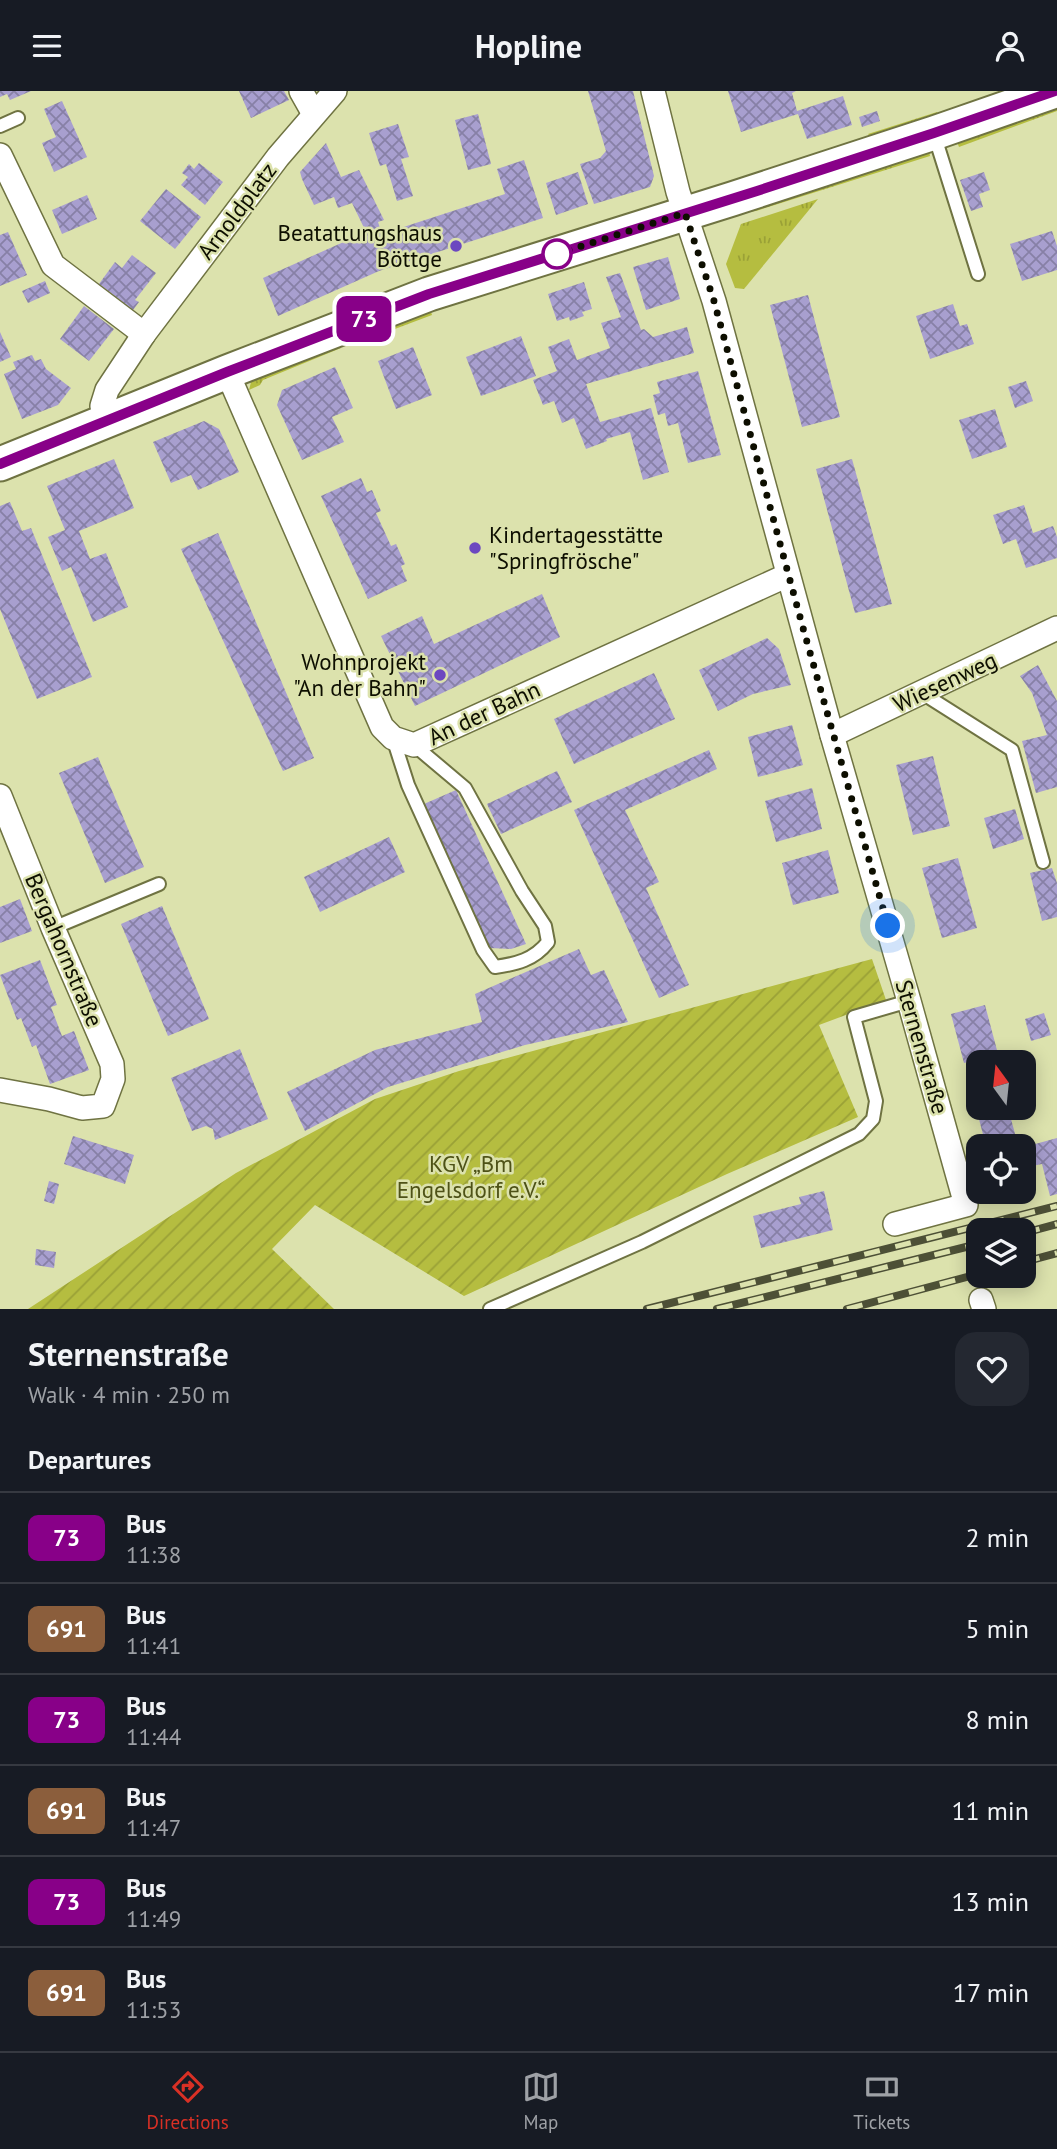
<!DOCTYPE html>
<html lang="en">
<head>
<meta charset="utf-8">
<style>
  body { margin:0; font-family:"PT Sans",sans-serif; background:#242831; color:#f1f3f6; height:100vh; display:flex; flex-direction:column; font-size:26px; white-space:nowrap }
  * { box-sizing:border-box; margin:0 }
  p { font-size:23px; color:#9ea1a6 }
  .icon { flex:none; width:38px; height:38px; fill:none; stroke:currentColor; stroke-width:2; stroke-linecap:round; stroke-linejoin:round }
  .map { position:relative; height:1218px; overflow:hidden }
  .details { display:flex; flex-direction:column; background:#171b24; flex:1 }
  .details>* { flex:none }
  .badge { padding:0 14px; border-radius:10px; font-size:24px; line-height:46px }
  .needle { width:46px; rotate:345deg }
  .tools { position:absolute; left:966px; top:959px; display:grid; gap:14px }
  .tools a { display:grid; place-items:center; width:70px; height:70px; border-radius:14px; background:#171b24; box-shadow:0 4px 18px #0003; font-size:35px }
  .you { position:absolute; width:35px; height:35px; margin:-18px; border:5px solid #fff; border-radius:50%; background:#1a73e8; box-shadow:0 0 0 10px #1a73e833 }
  .map>.badge { position:absolute; translate:-50% -50%; box-shadow:0 0 0 4px #fff }
  h2 { padding:0 28px; font-size:26px; line-height:63px }
  .round { display:grid; place-items:center; flex:none; width:74px; height:74px; border-radius:21px; background:#242831 }
  .head { display:flex; align-items:center; justify-content:space-between; height:119px; padding:0 28px }
  h1 { font-size:33px; font-weight:800; line-height:52px }
  ul { padding:0; list-style:none }
  li { display:flex; align-items:center; gap:21px; height:91px; padding:0 28px; border-top:2px solid #363941 }
  li div { flex:1 }
  li b { display:block; font-size:26px }
  li em { font-style:normal }
  li .badge { min-width:77px; font-weight:700; text-align:center }
  header { display:flex; justify-content:space-between; align-items:center; height:91px; padding:0 28px; background:#171b24; font-size:32px; font-weight:800 }
  .menu { display:flex; justify-content:space-around; align-items:center; height:98px; border-top:2px solid #363941; background:#171b24; font-size:19px; color:#9ea1a6 }
  .menu a { display:grid; justify-items:center; gap:4px }
  .menu .active { color:#d93025 }
  .map>svg:first-child { display:block }
</style>
</head>
<body>
<header><svg class="icon" aria-label="menu" viewBox="0 0 24 24"><path d="M4 6h16M4 12h16M4 18h16"/></svg>Hopline<svg class="icon" aria-label="person" viewBox="0 0 24 24"><circle cx="12" cy="8" r="4"/><path d="M4 21q1-7 8-7t8 7"/></svg></header>
<div class="map">
<svg width="1057" height="1218" viewBox="0 0 1057 1218">
  <defs>
    <pattern id="grass-tufts" width="24" height="20" patternUnits="userSpaceOnUse" patternTransform="scale(1.75)"><rect width="24" height="20" fill="#b5bd40"/><path d="M3 7l-1-3M5 7V3M7 7l1-3M15 17l-1-3M17 17v-4M19 17l1-3" fill="none" stroke="#9aa136"/></pattern>
    <pattern id="garden-furrows" width="10" height="10" patternUnits="userSpaceOnUse" patternTransform="scale(1.75)"><rect width="10" height="10" fill="#b5bd40"/><path d="M-1 1l2-2M0 10L10 0M9 11l2-2" fill="none" stroke="#9aa136"/></pattern>
    <pattern id="building-cross-hatch" width="8" height="8" patternUnits="userSpaceOnUse" patternTransform="scale(1.75)"><rect width="8" height="8" fill="#a89fcf"/><path d="M0 0l8 8M0 8l8-8" fill="none" stroke="#8780a6"/></pattern>
  </defs>
  <rect width="100%" height="100%" fill="#dce2ad"/>
  <!-- grass -->
  <g fill="url(#grass-tufts)">
    <path d="M1057 16V20L959 56 957 51Z"/>
    <path d="M937 21 940 27 872 48 868 43Z"/>
    <path d="M929 60 930 65 756 120 749 121 745 118Z"/>
    <path d="M818 108 744 198 735 197 726 173 741 133Z"/>
    <path d="M430 218 432 224 363 250 360 243Z"/>
    <path d="M339 251 341 257 263 289 260 294 249 299 251 291 254 287Z"/>
  </g>
  <!-- garden -->
  <path fill="url(#garden-furrows)" d="M872 868 886 909 819 934 858 1026 727 1083 464 1205 315 1114 272 1158 334 1218H28L236 1082 375 1008 459 980Z"/>
  <!-- building -->
  <g fill="url(#building-cross-hatch)">
    <path d="M0 0H31L10 9 7 3 0 6Z"/>
    <path d="M239 0H284L289 9 251 27Z"/>
    <path d="M588 0H633L654 85 650 96 594 113 580 73 600 67 606 60Z"/>
    <path d="M728 0H796L792 2 797 20 843 5 852 34 807 48 798 23 741 41Z"/>
    <path d="M62 10 87 66 54 81 42 52 56 46 44 18Z"/>
    <path d="M877 20 880 30 862 36 859 26Z"/>
    <path d="M478 23 491 73 468 79 455 29Z"/>
    <path d="M398 33 409 66 401 68 413 105 397 110 386 73 380 75 369 42Z"/>
    <path d="M326 52 341 86 359 79 384 129 378 131 382 143 505 103 497 78 524 69 543 127 379 180 278 225 263 187 366 141 352 112 338 117 334 106 314 114 302 88 300 81Z"/>
    <path d="M199 72 223 91 205 114 181 94 188 86 182 82 189 73 194 78Z"/>
    <path d="M578 81 588 113 556 124 546 92Z"/>
    <path d="M984 81 990 99 979 103 983 116 971 120 960 89Z"/>
    <path d="M166 98 201 126 175 158 140 130Z"/>
    <path d="M87 104 97 128 62 143 52 119Z"/>
    <path d="M1052 140 1057 155V179L1022 190 1010 153Z"/>
    <path d="M8 141 27 184 0 195V144Z"/>
    <path d="M132 164 156 182 135 209 139 211 133 219 99 193 115 171 122 177Z"/>
    <path d="M668 166 680 208 646 219 633 176Z"/>
    <path d="M620 182 641 239 644 238 653 246 687 236 694 262 586 293 600 331 651 317 669 381 643 389 630 341 606 348 607 350 586 358 574 327 562 332 554 310 543 314 533 289 557 280 548 256 569 248 577 269 610 257 601 232 621 226 606 186Z"/>
    <path d="M45 190 50 202 28 212 22 200Z"/>
    <path d="M584 191 592 218 582 221 584 225 570 230 569 226 557 230 548 203Z"/>
    <path d="M808 204 840 326 802 336 770 214Z"/>
    <path d="M953 213 960 235 967 233 974 253 930 268 916 225Z"/>
    <path d="M84 215 114 238 89 270 60 248Z"/>
    <path d="M0 241 11 266 0 271Z"/>
    <path d="M521 245 536 285 481 305 466 266Z"/>
    <path d="M413 256 432 304 396 318 378 270Z"/>
    <path d="M32 264 35 270 41 268 46 278 71 297 58 314 22 328 4 283 16 278 13 271Z"/>
    <path d="M335 276 353 317 332 326 344 351 302 369 277 314 282 299Z"/>
    <path d="M698 280 721 364 688 372 678 332 668 335 665 322 658 324 653 304 660 302 657 291Z"/>
    <path d="M1026 290 1033 310 1015 317 1008 296Z"/>
    <path d="M995 318 1007 356 972 368 959 329Z"/>
    <path d="M204 330 219 338 239 381 198 399 191 384 171 392 153 351Z"/>
    <path d="M114 368 134 417 79 440 90 468 106 462 128 516 93 531 71 476 62 480 48 446 65 439 47 395Z"/>
    <path d="M852 368 892 513 855 522 816 378Z"/>
    <path d="M361 387 367 401 372 399 381 420 376 422 391 455 396 453 405 473 401 475 407 490 368 508 321 405Z"/>
    <path d="M10 411 22 440 31 437 92 586 37 608 0 518V415Z"/>
    <path d="M1024 414 1033 442 1053 435 1057 446V467L1026 477 1016 448 1003 453 993 424Z"/>
    <path d="M218 442 314 667 283 680 181 458Z"/>
    <path d="M542 503 560 546 415 615 381 545 422 525 434 553Z"/>
    <path d="M767 547 779 558 791 594 753 603 718 620 699 579Z"/>
    <path d="M1038 574 1057 610V696L1036 702 1022 650 1047 644 1032 602 1020 585Z"/>
    <path d="M654 582 675 628 574 673 554 628Z"/>
    <path d="M792 634 803 674 758 686 748 646Z"/>
    <path d="M709 659 717 678 625 719 659 791 646 797 689 894 659 907 574 719Z"/>
    <path d="M933 665 950 735 913 744 896 674Z"/>
    <path d="M98 666 144 776 105 792 59 682Z"/>
    <path d="M557 680 572 711 501 743 487 713Z"/>
    <path d="M812 697 822 738 776 751 765 710Z"/>
    <path d="M456 699 526 853 511 858 490 857 424 713Z"/>
    <path d="M1015 718 1024 748 993 758 984 727Z"/>
    <path d="M389 746 405 781 320 821 304 786Z"/>
    <path d="M828 759 839 802 793 814 782 772Z"/>
    <path d="M958 767 977 837 942 847 922 777Z"/>
    <path d="M1052 777 1057 792V826L1042 830 1030 782Z"/>
    <path d="M20 808 32 840 0 852V816Z"/>
    <path d="M162 815 209 928 168 945 121 833Z"/>
    <path d="M579 858 591 884 604 879 628 931 525 954 388 996 305 1040 287 1001 375 959 482 931 475 903Z"/>
    <path d="M40 869 57 914 51 916 62 945 74 940 89 979 50 993 36 954 32 956 21 927 17 929 0 884Z"/>
    <path d="M985 914 998 963 964 972 951 923Z"/>
    <path d="M1044 922 1051 944 1031 950 1025 928Z"/>
    <path d="M240 958 268 1028 215 1049 213 1038 206 1035 192 1040 171 987Z"/>
    <path d="M978 983V1017H1008L1017 1050 996 1055H986L968 986Z"/>
    <path d="M73 1045 134 1064 125 1093 64 1073Z"/>
    <path d="M1057 1047V1103L1050 1105 1042 1073 1027 1076 1025 1068 1031 1066 1028 1055Z"/>
    <path d="M49 1090 59 1093 54 1113 44 1110Z"/>
    <path d="M824 1100 833 1139 761 1157 753 1125 801 1113 799 1106Z"/>
    <path d="M36 1158 56 1161 54 1177 35 1174Z"/>
  </g>
  <g fill="none" stroke-linecap="round" stroke-linejoin="round">
    <defs>
      <g id="lane">
        <path d="M0 35 18 27"/>
        <path d="M934 43 978 183"/>
        <path d="M922 602 1012 659 1043 771"/>
        <path d="M393 647 408 694 483 859 495 876C516 873 534 869 548 851L545 835 522 800 465 697 414 654"/>
        <path d="M53 837 159 793"/>
        <path d="M490 1218 642 1151 859 1043 873 1028 876 1010 854 926 909 910"/>
      </g>
      <g id="street">
        <path d="M301 0 314 23"/>
        <path d="M653 0 678 101 714 210 832 644 909 910 966 1114 895 1133"/>
        <path d="M0 64 53 174 144 243"/>
        <path d="M227 281 382 636 393 647 414 654 788 484"/>
        <path d="M105 330 102 315 107 299 144 243 278 66 335 0"/>
        <path d="M832 644 1057 537"/>
        <path d="M0 705 53 837 112 973 113 988 103 1015 82 1017 49 1008 0 999"/>
        <path d="M981 1209 984 1218"/>
      </g>
      <path id="secondary" d="M0 373 227 281 429 203 732 108 934 42 1055 0"/>
    </defs>
    <!-- lane casing -->
    <use href="#lane" stroke="#6f7342" stroke-width="16"/>
    <!-- street casing -->
    <use href="#street" stroke="#6f7342" stroke-width="26"/>
    <!-- secondary casing -->
    <use href="#secondary" stroke="#6f7342" stroke-width="37"/>
    <!-- lane -->
    <use href="#lane" stroke="#fff" stroke-width="12"/>
    <!-- street -->
    <use href="#street" stroke="#fff" stroke-width="23"/>
    <!-- secondary -->
    <use href="#secondary" stroke="#fff" stroke-width="33"/>
    <defs>
      <g id="rail">
        <path d="M1024 1142 1057 1133"/>
        <path d="M1024 1171 1057 1162"/>
        <path d="M647 1218 1057 1115"/>
        <path d="M717 1218 978 1153"/>
        <path d="M847 1218 978 1183"/>
      </g>
    </defs>
    <!-- rail casing -->
    <use href="#rail" stroke="#4d5036" stroke-width="8"/>
    <!-- rail -->
    <use href="#rail" stroke="#dce2ad" stroke-width="5" stroke-dasharray="16" stroke-linecap="butt"/>
  </g>
  <g fill="none" stroke-linecap="round" stroke-linejoin="round">
    <defs>
      <path id="line" d="M0 373 227 281 429 203 757 100 934 42 1055 0"/>
    </defs>
    <!-- line casing -->
    <use href="#line" stroke="#fff" stroke-width="16"/>
    <!-- line -->
    <use href="#line" stroke="#808" stroke-width="10"/>
    <!-- walk -->
    <path stroke="#0d0e00" stroke-width="7" stroke-dasharray="0 12.6" d="M557 163 685 122 714 210 803 537 888 835"/>
  </g>
  <!-- markers -->
  <g fill="#6c48c0" stroke="#dce2ad" stroke-width="2.5">
    <circle cx="456" cy="155" r="7"/>
    <circle cx="475" cy="457" r="7"/>
    <circle cx="440" cy="584" r="7"/>
  </g>
  <circle fill="#fff" stroke="#808" stroke-width="3.5" cx="557" cy="163" r="14"/>
  <g text-anchor="middle" stroke-width="5" stroke-linejoin="round" paint-order="stroke">
    <!-- street labels -->
    <g font-size="23" fill="#0d0e00" stroke="#dce2ad">
      <text transform="translate(237 120) rotate(-53)" y="8">Arnoldplatz</text>
      <text transform="translate(945 591) rotate(-25)" y="8">Wiesenweg</text>
      <text transform="translate(484 622) rotate(-25)" y="8">An der Bahn</text>
      <text transform="translate(64 859) rotate(67)" y="8">Bergahornstraße</text>
      <text transform="translate(922 956) rotate(74)" y="8">Sternenstraße</text>
    </g>
    <!-- poi labels -->
    <g font-size="23" fill="#0d0e00" stroke="#dce2ad" text-anchor="end">
      <text x="442" y="150">Beatattungshaus<tspan x="442" dy="26">Böttge</tspan></text>
      <text x="489" y="452" text-anchor="start">Kindertagesstätte<tspan x="489" dy="26">"Springfrösche"</tspan></text>
      <text x="426" y="579">Wohnprojekt<tspan x="426" dy="26">"An der Bahn"</tspan></text>
    </g>
    <!-- park labels -->
    <g font-size="23" fill="#4e5217" stroke="#dce2ad">
      <text x="471" y="1081">KGV „Bm<tspan x="471" dy="26">Engelsdorf e.V.“</tspan></text>
    </g>
  </g>
</svg>
<div class="tools">
<a><svg class="needle" viewBox="-14 -14 28 28"><path d="M0-13l5 13h-10z" fill="#e53935"/><path d="M0 13l5-13h-10z" fill="#9ea1a6"/></svg></a>
<a><svg class="icon" aria-label="locate" viewBox="0 0 24 24"><circle cx="12" cy="12" r="6"/><path d="M12 2v4M12 18v4M2 12h4M18 12h4"/></svg></a>
<a><svg class="icon" aria-label="layers" viewBox="0 0 24 24"><path d="M12 4l9 5-9 5-9-5zM3 14l9 5 9-5"/></svg></a>
</div>
<div class="you" style="left:888px;top:835px"></div>
<b class="badge" style="left:364px;top:228px;background:#808;color:#fff">73</b>
</div>
<section class="details">
<div class="head"><div><h1>Sternenstraße</h1><p>Walk · 4 min · 250 m</p></div><a class="round"><svg class="icon" aria-label="heart" viewBox="0 0 24 24"><path d="M12 20l-8-8c-3-5 5-10 8-4 3-6 11-1 8 4z"/></svg></a></div>
<h2>Departures</h2>
<ul>
<li><span class="badge" style="background:#808;color:#fff">73</span><div><b>Bus</b><p>11:38</p></div><em>2 min</em></li>
<li><span class="badge" style="background:#8b5e3c;color:#fff">691</span><div><b>Bus</b><p>11:41</p></div><em>5 min</em></li>
<li><span class="badge" style="background:#808;color:#fff">73</span><div><b>Bus</b><p>11:44</p></div><em>8 min</em></li>
<li><span class="badge" style="background:#8b5e3c;color:#fff">691</span><div><b>Bus</b><p>11:47</p></div><em>11 min</em></li>
<li><span class="badge" style="background:#808;color:#fff">73</span><div><b>Bus</b><p>11:49</p></div><em>13 min</em></li>
<li><span class="badge" style="background:#8b5e3c;color:#fff">691</span><div><b>Bus</b><p>11:53</p></div><em>17 min</em></li>
</ul>
</section>
<nav class="menu">
<a class="active"><svg class="icon" aria-label="directions" viewBox="0 0 24 24"><path d="M12 3l9 9-9 9-9-9zM9 14v-3h6M13 9l2 2-2 2"/></svg>Directions</a>
<a><svg class="icon" aria-label="map" viewBox="0 0 24 24"><path d="M3 6l6-2 6 2 6-2v14l-6 2-6-2-6 2zM9 4v14M15 6v14"/></svg>Map</a>
<a><svg class="icon" aria-label="tickets" viewBox="0 0 24 24"><path d="M3 7h18v10H3zM15 7v10"/></svg>Tickets</a>
</nav>
</body>
</html>
